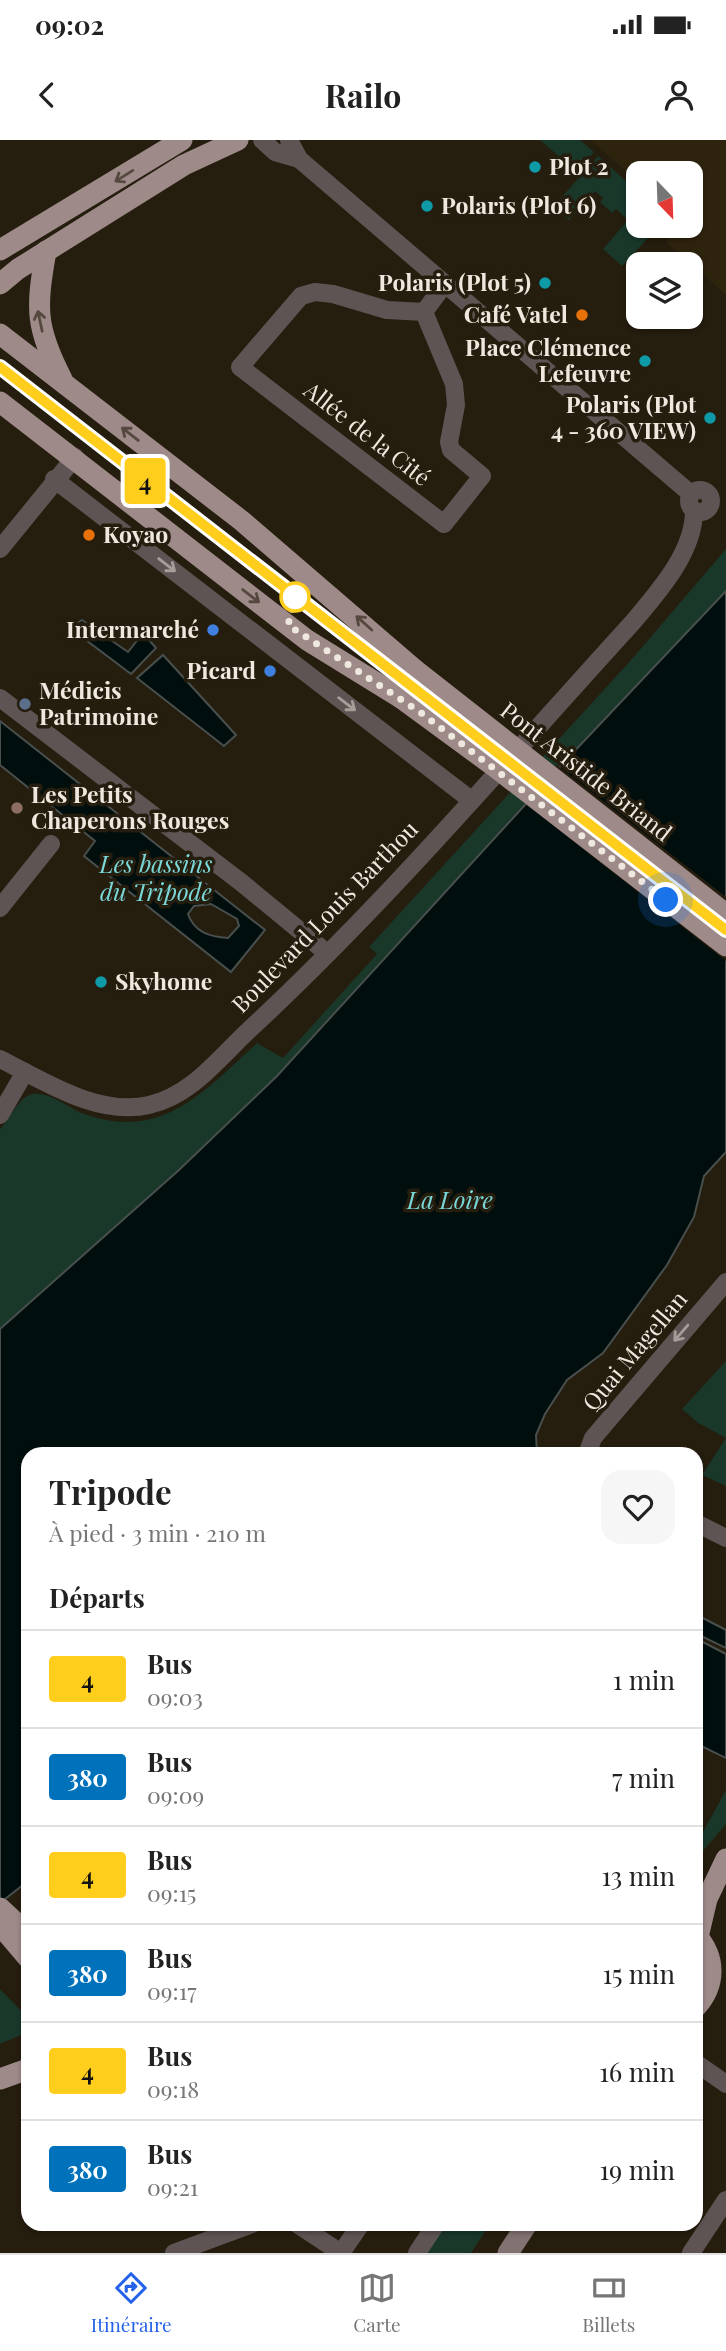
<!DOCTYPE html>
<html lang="fr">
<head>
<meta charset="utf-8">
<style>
  body { margin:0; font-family:"Playfair Display",serif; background:#f6f6f6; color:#222; height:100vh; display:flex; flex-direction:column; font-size:26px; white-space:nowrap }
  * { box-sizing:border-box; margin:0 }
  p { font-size:23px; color:#767676 }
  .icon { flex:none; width:38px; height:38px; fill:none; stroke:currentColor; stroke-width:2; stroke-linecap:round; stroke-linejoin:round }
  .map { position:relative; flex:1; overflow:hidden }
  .details { position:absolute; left:21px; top:1307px; width:682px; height:784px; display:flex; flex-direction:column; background:#fff; border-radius:21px; box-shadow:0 2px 5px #0004 }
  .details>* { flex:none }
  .badge { padding:0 14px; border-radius:5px; font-size:24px; line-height:46px }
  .needle { width:46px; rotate:157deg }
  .fabs { position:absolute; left:626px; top:21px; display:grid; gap:14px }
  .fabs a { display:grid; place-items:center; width:77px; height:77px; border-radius:14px; background:#fff; box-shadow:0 2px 5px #0004; font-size:35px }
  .you { position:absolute; width:35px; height:35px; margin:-18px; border:5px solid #fff; border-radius:50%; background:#1a73e8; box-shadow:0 0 0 10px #1a73e833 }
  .map>.badge { position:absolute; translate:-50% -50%; box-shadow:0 0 0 4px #fff }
  h2 { padding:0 28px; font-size:26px; line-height:63px }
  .round { display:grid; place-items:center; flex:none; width:74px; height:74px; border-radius:21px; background:#f6f6f6 }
  .summary { display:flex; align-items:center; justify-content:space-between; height:119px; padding:0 28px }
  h1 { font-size:33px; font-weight:700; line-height:52px }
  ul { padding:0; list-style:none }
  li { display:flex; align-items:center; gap:21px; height:98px; padding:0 28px; border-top:2px solid #e0e0e0 }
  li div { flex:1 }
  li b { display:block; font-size:26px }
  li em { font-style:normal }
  li .badge { min-width:77px; font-weight:700; text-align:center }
  .status { display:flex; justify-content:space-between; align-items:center; height:49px; padding:0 35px; background:#fff; direction:ltr }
  .status svg { height:19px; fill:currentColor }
  header { display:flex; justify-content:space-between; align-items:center; height:91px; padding:0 28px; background:#fff; font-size:32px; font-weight:700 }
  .tab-bar { display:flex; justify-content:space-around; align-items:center; height:98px; border-top:2px solid #e0e0e0; background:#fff; font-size:19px; color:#767676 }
  .tab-bar a { display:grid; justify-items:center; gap:4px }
  .tab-bar .selected { color:#2563eb }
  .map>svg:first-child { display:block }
</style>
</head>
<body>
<div class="status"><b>09:02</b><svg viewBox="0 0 49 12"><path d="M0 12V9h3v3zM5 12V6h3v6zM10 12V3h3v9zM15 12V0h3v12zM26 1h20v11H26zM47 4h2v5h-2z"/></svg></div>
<header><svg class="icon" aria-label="back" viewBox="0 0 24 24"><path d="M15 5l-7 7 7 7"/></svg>Railo<svg class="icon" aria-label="person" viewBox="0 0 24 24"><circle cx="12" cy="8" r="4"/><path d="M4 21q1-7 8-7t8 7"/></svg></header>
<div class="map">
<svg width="726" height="2113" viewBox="0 0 726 2113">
  <rect width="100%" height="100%" fill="#251d0e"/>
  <!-- built -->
  <path fill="#2e230d" d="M591 0H726V155L666 102 679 86H691V33H639V43Z"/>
  <!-- green -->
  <g fill="#19382a">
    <path d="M540 0H580L594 12 577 32Z"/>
    <path d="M598 16 638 52 639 86H644L649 97 622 126 603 109 628 80 616 69 612 73 600 62 603 58 595 51 569 80 553 67Z"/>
    <path d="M726 409V451L567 619 277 936 179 1030 0 1189V989C11 979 17 958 32 954 49 951 67 967 82 973 161 1003 203 952 257 903L283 918 377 814 369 807 632 519Z"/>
    <path d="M726 1221V1298L698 1283 682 1269Z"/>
    <path d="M726 1298V1346L702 1335Z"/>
    <path d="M726 1650V1684L697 1718V1703Z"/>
    <path d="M0 1849 28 1878V1892L0 1904Z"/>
    <path d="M444 2084H490L471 2113H425Z"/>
  </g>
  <!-- water -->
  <g fill="#010e0e" stroke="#484f4d" stroke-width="2" fill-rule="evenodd">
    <path d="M726 451V1012L704 1036 694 1077 667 1125 603 1213 567 1240 545 1274 536 1295 537 1314H28V1741L0 1763V1189L179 1030 277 936 567 619Z"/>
    <path d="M82 480 128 512 143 493 156 508 131 534 70 488Z"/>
    <path d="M163 515 236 595 224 606 137 538Z"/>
    <path d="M0 581 265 790 231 832 84 716 95 701 0 625ZM211 764 237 779 239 786 228 798C210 797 194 792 188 774L194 766Z"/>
    <path d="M697 1475 726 1490V1508L697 1494Z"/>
    <path d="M697 1499 726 1514V1618L697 1604Z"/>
  </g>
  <!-- pier -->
  <path fill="#251d0e" d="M557 625 726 757V821L523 662Z"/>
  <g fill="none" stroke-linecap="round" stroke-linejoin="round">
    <!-- street -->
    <g stroke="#5e5453" stroke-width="18">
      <path d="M262 0 275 12 299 19"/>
      <path d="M289 0 299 19 691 354"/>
      <path d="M315 152 333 154 387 170 424 172 454 244 456 265 449 302 451 310 482 336 444 384 240 227 301 156Z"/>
      <path d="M424 172 444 145"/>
      <path d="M54 339 471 660"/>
      <circle cx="700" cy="361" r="11"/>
      <path d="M0 409 75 317"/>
      <path d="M0 558 242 743 327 813"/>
      <path d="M0 768 51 704"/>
      <path d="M0 919C44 941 98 977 149 965 191 956 219 918 249 890 386 763 508 619 633 482 659 451 694 412 694 371"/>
      <path d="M0 975 25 932"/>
      <path d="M587 1314 593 1298 726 1142"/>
      <path d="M696 1383 726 1398"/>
      <path d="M696 1923 726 1944"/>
      <path d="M297 2084 341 2113"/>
      <path d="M174 2113 252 2084"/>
      <path d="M341 2113 361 2084"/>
      <path d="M417 2113 436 2084"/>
      <path d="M691 2113 726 2060"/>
    </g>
    <!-- secondary -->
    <path stroke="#827272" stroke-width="21" d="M508 2113 527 2084"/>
    <!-- primary -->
    <g stroke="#9e8a89" stroke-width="21">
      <path d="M0 110 182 0"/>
      <path d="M46 111C36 168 35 187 62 239"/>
      <path d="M0 144 18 129 184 25 238 0"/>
      <path d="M0 194 242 381 414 529"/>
      <path d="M0 262 307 500 401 558"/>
      <path d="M0 1768 28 1794"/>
      <path d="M0 1785 28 1818"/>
      <path d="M696 1795C716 1817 716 1845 696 1867"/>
      <path d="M698 1797 707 1759 726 1719"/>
      <path d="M0 1939 28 1929"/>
    </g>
    <!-- primary-bridge -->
    <g stroke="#9e8a89" stroke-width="21">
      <path d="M414 529 726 774"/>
      <path d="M401 558 495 627 726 806"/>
    </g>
  </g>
  <!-- one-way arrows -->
  <defs><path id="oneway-shaft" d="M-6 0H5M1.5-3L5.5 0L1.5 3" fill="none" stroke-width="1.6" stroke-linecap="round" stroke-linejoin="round" transform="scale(1.75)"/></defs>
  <g stroke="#55493f">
    <use href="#oneway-shaft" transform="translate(124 36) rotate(148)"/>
    <use href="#oneway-shaft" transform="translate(40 181) rotate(-102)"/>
    <use href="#oneway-shaft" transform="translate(130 294) rotate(-142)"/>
    <use href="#oneway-shaft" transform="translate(251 456) rotate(38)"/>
    <use href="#oneway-shaft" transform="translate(364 483) rotate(-138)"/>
  </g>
  <g stroke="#a69e99">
    <use href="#oneway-shaft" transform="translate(167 425) rotate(38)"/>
    <use href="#oneway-shaft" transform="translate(347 564) rotate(37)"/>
    <use href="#oneway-shaft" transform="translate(681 1193) rotate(131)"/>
  </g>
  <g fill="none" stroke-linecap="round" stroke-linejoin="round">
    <defs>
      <path id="line" d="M0 227 726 790"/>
    </defs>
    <!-- line casing -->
    <use href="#line" stroke="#fff" stroke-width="16"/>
    <!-- line -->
    <use href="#line" stroke="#ffcd1c" stroke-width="10"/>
    <!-- walk -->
    <path stroke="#eee8df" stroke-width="7" stroke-dasharray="0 12.6" d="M295 457 288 485 420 572 666 760"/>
  </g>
  <!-- markers -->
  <g fill="#0f9aa8" stroke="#251d0e" stroke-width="2.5">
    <circle cx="535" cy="27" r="7"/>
    <circle cx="427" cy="66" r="7"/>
    <circle cx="545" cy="143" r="7"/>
    <circle cx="645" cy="221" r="7"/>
    <circle cx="710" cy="278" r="7"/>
    <circle cx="101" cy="842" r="7"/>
  </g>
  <g fill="#e8710a" stroke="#251d0e" stroke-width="2.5">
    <circle cx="582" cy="175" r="7"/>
    <circle cx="89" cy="395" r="7"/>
  </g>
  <circle fill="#fff" stroke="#ffcd1c" stroke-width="3.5" cx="295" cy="457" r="14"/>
  <g fill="#3f7fe0" stroke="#251d0e" stroke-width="2.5">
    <circle cx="213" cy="490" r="7"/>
    <circle cx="270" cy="531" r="7"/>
  </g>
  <circle fill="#5c6f8a" stroke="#251d0e" stroke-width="2.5" cx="25" cy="564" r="7"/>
  <circle fill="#8d6e63" stroke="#251d0e" stroke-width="2.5" cx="17" cy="668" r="7"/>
  <g text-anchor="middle" stroke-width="7" stroke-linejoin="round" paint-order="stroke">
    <!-- poi labels -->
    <g font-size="23" font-weight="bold" fill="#eee8df" stroke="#251d0e" text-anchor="start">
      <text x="549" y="35">Plot 2</text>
      <text x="441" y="74">Polaris (Plot 6)</text>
      <text x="531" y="151" text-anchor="end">Polaris (Plot 5)</text>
      <text x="568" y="183" text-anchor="end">Café Vatel</text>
      <text x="631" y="216" text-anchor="end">Place Clémence<tspan x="631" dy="26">Lefeuvre</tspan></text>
      <text x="696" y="273" text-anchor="end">Polaris (Plot<tspan x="696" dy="26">4 - 360 VIEW)</tspan></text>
      <text x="103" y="403">Koyao</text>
      <text x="199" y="498" text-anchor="end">Intermarché</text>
      <text x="256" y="539" text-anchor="end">Picard</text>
      <text x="39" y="559">Médicis<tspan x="39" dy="26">Patrimoine</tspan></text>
      <text x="31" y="663">Les Petits<tspan x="31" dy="26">Chaperons Rouges</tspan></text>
      <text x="115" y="850">Skyhome</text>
    </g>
    <!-- street labels -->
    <g font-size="23" fill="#eee8df" stroke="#251d0e">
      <text transform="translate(367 294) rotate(38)" y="8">Allée de la Cité</text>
      <text transform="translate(586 632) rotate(38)" y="8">Pont Aristide Briand</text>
      <text transform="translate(325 777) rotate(-46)" y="8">Boulevard Louis Barthou</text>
      <text transform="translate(635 1211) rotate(-50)" y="8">Quai Magellan</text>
    </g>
    <!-- water labels -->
    <g font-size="24" font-style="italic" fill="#7ad8d9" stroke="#251d0e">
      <text x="156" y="733">Les bassins<tspan x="156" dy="28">du Tripode</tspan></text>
      <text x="450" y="1069">La Loire</text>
    </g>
  </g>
</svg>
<div class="fabs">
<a><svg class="needle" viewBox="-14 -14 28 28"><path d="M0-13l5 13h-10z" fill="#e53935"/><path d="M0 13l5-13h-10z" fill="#767676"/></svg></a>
<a><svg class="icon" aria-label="layers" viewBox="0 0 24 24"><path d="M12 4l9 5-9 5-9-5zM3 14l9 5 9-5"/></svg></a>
</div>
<div class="you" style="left:666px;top:760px"></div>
<b class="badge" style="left:145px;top:341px;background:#ffcd1c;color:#111">4</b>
<section class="details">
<div class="summary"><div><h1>Tripode</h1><p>À pied · 3 min · 210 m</p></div><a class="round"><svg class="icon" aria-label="heart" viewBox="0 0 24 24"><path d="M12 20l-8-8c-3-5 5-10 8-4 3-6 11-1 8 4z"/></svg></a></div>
<h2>Départs</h2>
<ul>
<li><span class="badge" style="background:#ffcd1c;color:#111">4</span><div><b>Bus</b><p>09:03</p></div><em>1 min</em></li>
<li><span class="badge" style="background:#0072bc;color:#fff">380</span><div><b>Bus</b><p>09:09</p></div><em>7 min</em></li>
<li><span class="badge" style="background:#ffcd1c;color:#111">4</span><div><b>Bus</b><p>09:15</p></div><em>13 min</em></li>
<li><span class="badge" style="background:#0072bc;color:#fff">380</span><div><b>Bus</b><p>09:17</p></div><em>15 min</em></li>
<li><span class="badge" style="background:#ffcd1c;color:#111">4</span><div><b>Bus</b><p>09:18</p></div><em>16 min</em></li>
<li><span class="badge" style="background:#0072bc;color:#fff">380</span><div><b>Bus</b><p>09:21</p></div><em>19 min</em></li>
</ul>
</section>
</div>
<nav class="tab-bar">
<a class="selected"><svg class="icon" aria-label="directions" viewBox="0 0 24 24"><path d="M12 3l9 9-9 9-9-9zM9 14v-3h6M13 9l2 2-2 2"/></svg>Itinéraire</a>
<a><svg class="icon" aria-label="map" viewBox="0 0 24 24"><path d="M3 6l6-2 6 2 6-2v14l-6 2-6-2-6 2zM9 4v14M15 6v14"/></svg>Carte</a>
<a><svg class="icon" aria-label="tickets" viewBox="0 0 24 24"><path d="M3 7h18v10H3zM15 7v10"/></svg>Billets</a>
</nav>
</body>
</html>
